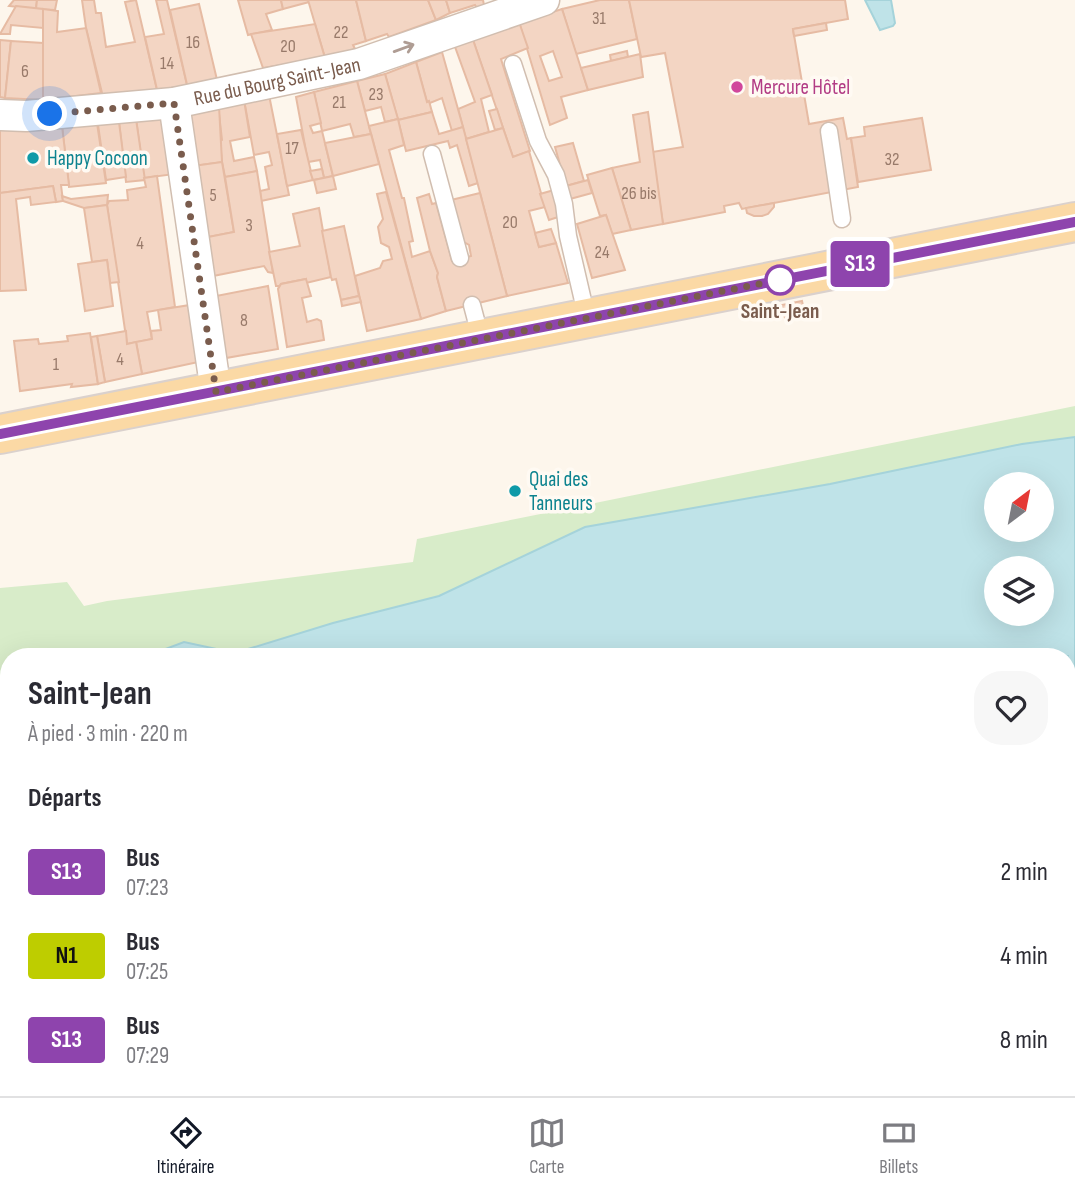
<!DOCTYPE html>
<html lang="fr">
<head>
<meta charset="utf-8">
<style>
  body { margin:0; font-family:"Sofia Sans Condensed",sans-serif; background:#f7f7f7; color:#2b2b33; height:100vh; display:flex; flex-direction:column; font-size:26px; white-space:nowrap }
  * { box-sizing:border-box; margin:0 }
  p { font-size:23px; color:#7c7c81 }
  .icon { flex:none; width:38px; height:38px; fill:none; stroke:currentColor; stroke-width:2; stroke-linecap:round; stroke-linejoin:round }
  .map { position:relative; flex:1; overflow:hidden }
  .details { position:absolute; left:0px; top:648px; width:1076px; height:450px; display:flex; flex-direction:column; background:#fff; border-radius:28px 28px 0 0; box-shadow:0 7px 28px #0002 }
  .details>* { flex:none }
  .badge { padding:0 14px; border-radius:5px; font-size:24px; line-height:46px }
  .needle { width:46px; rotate:32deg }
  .tools { position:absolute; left:984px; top:472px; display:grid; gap:14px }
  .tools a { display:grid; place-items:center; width:70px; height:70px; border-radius:50%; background:#fff; box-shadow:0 7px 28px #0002; font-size:35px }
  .you { position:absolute; width:35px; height:35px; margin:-18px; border:5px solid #fff; border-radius:50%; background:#1a73e8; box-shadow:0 0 0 10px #1a73e833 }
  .map>.badge { position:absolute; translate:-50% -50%; box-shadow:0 0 0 4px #fff }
  h2 { padding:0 28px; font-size:26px; line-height:63px }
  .round { display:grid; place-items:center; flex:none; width:74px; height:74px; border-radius:28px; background:#f7f7f7 }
  .head { display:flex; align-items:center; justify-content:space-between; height:119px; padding:0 28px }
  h1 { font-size:33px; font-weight:700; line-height:52px }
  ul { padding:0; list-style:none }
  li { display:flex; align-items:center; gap:21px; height:84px; padding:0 28px }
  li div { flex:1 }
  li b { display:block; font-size:26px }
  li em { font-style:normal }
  li .badge { min-width:77px; font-weight:700; text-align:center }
  .dock { display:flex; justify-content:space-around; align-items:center; height:98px; border-top:2px solid #e1e1e2; background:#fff; font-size:19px; color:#7c7c81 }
  .dock a { display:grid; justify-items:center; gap:4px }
  .dock .on { color:#111827 }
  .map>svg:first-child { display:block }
</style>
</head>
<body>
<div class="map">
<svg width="1075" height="1096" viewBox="0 0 1075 1096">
  <rect width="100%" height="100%" fill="#fdf6ec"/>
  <!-- green -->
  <path fill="#d8ecc9" d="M1075 406V437L1022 444 830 484 585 527 439 596 235 653 184 642 147 656H9V701L0 702V588L67 582 84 606 107 601 413 562 417 539Z"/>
  <!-- water -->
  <g fill="#bfe3e8" stroke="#a5d3da" stroke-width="2" fill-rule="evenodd">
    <path d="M865 0H891L895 23 893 26 880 30Z"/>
    <path d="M1075 437V702L1073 703 1075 704V1096H0V702L9 701V1088H1068V656H147L184 642 235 653 333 623 439 596 585 527 830 484 1022 444ZM996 485H1041V530H996ZM996 569H1041V614H996Z"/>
  </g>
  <!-- building -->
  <g fill="#f3d5c3" stroke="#e6bba3" stroke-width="2" fill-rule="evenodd">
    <path d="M14 0H37L36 9 9 6Z"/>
    <path d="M37 0H57L55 10 36 9Z"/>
    <path d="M82 0H94L96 13H101L106 47 135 42 125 2 136 0 158 94 103 97 86 28Z"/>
    <path d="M156 0H167L188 89 158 94 145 37 164 34Z"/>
    <path d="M238 0H281L283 9 266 14 272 30 248 35Z"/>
    <path d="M281 0H308L309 2 283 9Z"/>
    <path d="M308 0H356L366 41 353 45 355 49 325 58Z"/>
    <path d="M356 0H428L436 20 389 37 387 34 366 41Z"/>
    <path d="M428 0H446L450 13 436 20Z"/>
    <path d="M446 0H483L484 5 477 8 475 5 450 13Z"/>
    <path d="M600 0H629L637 39 576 54 562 9Z"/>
    <path d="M629 0H845L848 19 793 29 809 124 843 118 847 139 851 138 858 187 742 209 739 203 724 206 725 212 663 224 652 152 683 147 665 53 641 57Z"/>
    <path d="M199 4 218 84 188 89 170 10Z"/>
    <path d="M16 6 43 9V28L11 25 10 34H0Z"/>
    <path d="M43 9 58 11 57 32 86 28 101 93 43 100Z"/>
    <path d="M562 9 588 90 561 97 567 118 550 125 518 19 522 22ZM553 51 562 77 549 81 540 56Z"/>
    <path d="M518 19 528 48 501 59 530 151 513 157 472 37Z"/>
    <path d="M826 23 827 30 794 36 793 29Z"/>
    <path d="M315 24 325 58 263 68 251 34Z"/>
    <path d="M472 37 492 95 481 99 489 132 466 139 458 109 475 102 454 44Z"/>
    <path d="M0 40 11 41 5 98 0 97Z"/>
    <path d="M11 41 43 43V100L5 98Z"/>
    <path d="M627 51 628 57 611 61 610 55Z"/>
    <path d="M442 52 463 127 452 131 442 98 430 103 427 102 416 62Z"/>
    <path d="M640 54 643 77 588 90 581 68Z"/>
    <path d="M416 62 427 102 429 101 432 112 398 120 385 74Z"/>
    <path d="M385 74 398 119 385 122 381 107 365 111 357 81Z"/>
    <path d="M357 81 371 134 354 137 350 124 322 131 314 92Z"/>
    <path d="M314 92 321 123 310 126 313 133 322 131 333 176 324 178 320 160 308 162 296 97Z"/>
    <path d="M269 95 289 195 261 201 260 191 269 189 265 167 272 165 269 152 254 155 244 100Z"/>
    <path d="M244 100 250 137 230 141 234 161 254 157 257 171 225 177 222 162 220 141 222 140 218 105Z"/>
    <path d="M219 106 222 162 193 166 189 112Z"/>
    <path d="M497 109 503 128 495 130 489 111Z"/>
    <path d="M432 112 439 134 463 127 478 183 469 186 457 145 450 148 448 141 406 151 398 120Z"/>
    <path d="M648 112 663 224 631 230 612 168 640 162 633 115Z"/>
    <path d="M167 115 175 174 144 178 136 119Z"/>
    <path d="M922 118 931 170 858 182 851 138 865 136 864 127Z"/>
    <path d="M136 119 145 180 126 182 119 122Z"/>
    <path d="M398 119 404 145 389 150 402 198H404L413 241 409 242 412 257 430 251 438 273 437 277 446 311 421 319 369 126Z"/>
    <path d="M119 122 126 177 106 180 98 125Z"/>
    <path d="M97 123 106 183 69 187 62 126Z"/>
    <path d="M62 126 69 185H61L63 201 56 202 53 186 0 193V130Z"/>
    <path d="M503 128 513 157 529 151 545 207 529 211 539 247 556 243 568 283 507 296 466 139Z"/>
    <path d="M301 130 313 180 287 186 277 134Z"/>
    <path d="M371 134 379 164 333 176 325 143Z"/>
    <path d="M573 143 584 181 566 186 555 147Z"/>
    <path d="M222 162 234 232 203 238 193 166Z"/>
    <path d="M612 168 631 230 612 234 606 215 600 216 587 175Z"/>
    <path d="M322 169 324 178 313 180 310 171Z"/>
    <path d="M257 171 273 273 268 272 264 266 208 277 203 238 234 232 225 177Z"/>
    <path d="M157 176 175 307 147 312 152 339 127 344 107 205 109 201 128 200 127 190 146 187 144 178Z"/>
    <path d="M333 176 336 189 317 193 314 180Z"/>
    <path d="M588 180 592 193 570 199 566 186Z"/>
    <path d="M53 186 56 202 31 205 30 197 16 199 26 290 0 291V193Z"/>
    <path d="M554 190 561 216 549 220 540 194Z"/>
    <path d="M386 192 421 319 367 331 355 276 380 268 383 261 392 259 389 247 381 243 378 227 383 219 377 194Z"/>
    <path d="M480 193 507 296 446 311 437 277 438 273 430 251 417 198 429 194 432 204 436 203 452 261 471 256 469 245 460 240 451 200Z"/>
    <path d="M108 195 107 205 84 208 63 201 62 196 71 199Z"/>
    <path d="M774 203V207L768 214 762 216H754L747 213 746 208Z"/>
    <path d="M107 205 119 282 110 283 107 260 92 262 84 208Z"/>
    <path d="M319 208 331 277 306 283V279L281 284 278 289 280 286H276L269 252 300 246 293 214Z"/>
    <path d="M606 215 625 270 592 278 577 224Z"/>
    <path d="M344 226 359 296 341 300 336 279 332 280 331 277 322 231Z"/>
    <path d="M551 229 556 243 539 247 535 233Z"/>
    <path d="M107 260 113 306 85 311 78 264Z"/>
    <path d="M306 279 311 296 302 298 307 322 317 319 321 321 324 340 287 347 278 289 281 284Z"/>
    <path d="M268 286 278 349 226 358 211 297Z"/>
    <path d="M359 296 361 302 342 306 341 300Z"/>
    <path d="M802 301 805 315 785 318 782 305Z"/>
    <path d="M190 305 203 361 142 374 136 342 152 339 151 331 161 330 158 310Z"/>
    <path d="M126 331 127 344 136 342 142 374 105 382 97 336Z"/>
    <path d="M90 333 98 384 71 387 72 384 20 391 14 341 38 339 39 344 68 341 67 336Z"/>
    <path d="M97 336 105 382 98 384 91 337Z"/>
  </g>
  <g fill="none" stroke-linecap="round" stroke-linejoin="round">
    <defs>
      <g id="service">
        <path d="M513 64 538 141 556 175 564 204 568 236 587 318"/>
        <path d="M829 131 842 219"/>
        <path d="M432 154 460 258"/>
        <path d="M472 305 481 339"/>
      </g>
      <g id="minor">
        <path d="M174 103 216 392"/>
        <path id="s1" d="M0 115 26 116 174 103 359 64 544 0"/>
      </g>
      <path id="primary" d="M0 434 1075 222"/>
    </defs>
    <!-- service casing -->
    <use href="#service" stroke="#d1beb0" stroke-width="19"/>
    <!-- minor casing -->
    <use href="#minor" stroke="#d1beb0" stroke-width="33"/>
    <!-- primary casing -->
    <use href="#primary" stroke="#dad1cd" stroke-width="42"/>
    <!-- service -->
    <use href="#service" stroke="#fff" stroke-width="16"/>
    <!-- minor -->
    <use href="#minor" stroke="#fff" stroke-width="30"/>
    <!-- primary -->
    <use href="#primary" stroke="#fbd9a5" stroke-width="38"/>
  </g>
  <!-- one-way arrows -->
  <defs><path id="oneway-shaft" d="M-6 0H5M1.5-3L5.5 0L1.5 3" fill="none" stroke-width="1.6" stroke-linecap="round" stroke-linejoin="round" transform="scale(1.75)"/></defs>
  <use stroke="#af9d94" href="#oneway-shaft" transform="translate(404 48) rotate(-20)"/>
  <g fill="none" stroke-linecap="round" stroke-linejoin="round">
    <defs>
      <path id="line" d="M0 434 1075 222"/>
    </defs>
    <!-- line casing -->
    <use href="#line" stroke="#fff" stroke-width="16"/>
    <!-- line -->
    <use href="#line" stroke="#8e44ad" stroke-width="10"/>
    <!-- walk -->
    <path stroke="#7a5c4d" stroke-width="7" stroke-dasharray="0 12.6" d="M50 114 174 103 216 392 784 279 780 280"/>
  </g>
  <!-- markers -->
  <circle fill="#d1479c" stroke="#fffaf3" stroke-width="2.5" cx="737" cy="87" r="7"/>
  <g fill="#0f9aa8" stroke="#fffaf3" stroke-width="2.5">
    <circle cx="33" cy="158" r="7"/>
    <circle cx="515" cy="491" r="7"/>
  </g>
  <circle fill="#fff" stroke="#8e44ad" stroke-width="3.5" cx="780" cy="280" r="14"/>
  <g text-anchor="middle" stroke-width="7" stroke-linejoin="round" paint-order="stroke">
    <!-- number labels -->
    <g font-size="18" fill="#987a6a">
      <text x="599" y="24">31</text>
      <text x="341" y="38">22</text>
      <text x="193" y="48">16</text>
      <text x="288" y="52">20</text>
      <text x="167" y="69">14</text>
      <text x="25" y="77">6</text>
      <text x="376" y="100">23</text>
      <text x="339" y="108">21</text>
      <text x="292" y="154">17</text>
      <text x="892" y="165">32</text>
      <text x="639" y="199">26 bis</text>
      <text x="213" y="201">5</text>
      <text x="510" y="228">20</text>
      <text x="249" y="231">3</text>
      <text x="140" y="249">4</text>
      <text x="602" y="258">24</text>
      <text x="244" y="326">8</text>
      <text x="120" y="365">4</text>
      <text x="56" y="370">1</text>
    </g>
    <!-- street labels -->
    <g font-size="21" fill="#7a5c4d" stroke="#fffaf3">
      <text dy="7" stroke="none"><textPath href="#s1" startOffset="280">Rue du Bourg Saint-Jean</textPath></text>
    </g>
    <!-- hotel labels -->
    <g font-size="21" fill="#b23c85" stroke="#fffaf3" text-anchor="start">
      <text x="751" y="94">Mercure Hôtel</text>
    </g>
    <!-- culture labels -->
    <g font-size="21" fill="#0d838f" stroke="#fffaf3" text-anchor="start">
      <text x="47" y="165">Happy Cocoon</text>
      <text x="529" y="486">Quai des<tspan x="529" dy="24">Tanneurs</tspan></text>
    </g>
    <!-- stop labels -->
    <g font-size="21" font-weight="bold" fill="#7a5c4d" stroke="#fffaf3">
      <text x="780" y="318">Saint-Jean</text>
    </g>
  </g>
</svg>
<div class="tools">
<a><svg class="needle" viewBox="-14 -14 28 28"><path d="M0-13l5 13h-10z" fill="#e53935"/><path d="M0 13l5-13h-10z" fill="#7c7c81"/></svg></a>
<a><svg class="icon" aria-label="layers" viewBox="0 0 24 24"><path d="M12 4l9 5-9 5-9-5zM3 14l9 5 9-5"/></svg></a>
</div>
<div class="you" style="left:50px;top:114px"></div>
<b class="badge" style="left:860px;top:264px;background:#8e44ad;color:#fff">S13</b>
<section class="details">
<div class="head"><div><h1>Saint-Jean</h1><p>À pied · 3 min · 220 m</p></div><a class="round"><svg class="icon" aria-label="heart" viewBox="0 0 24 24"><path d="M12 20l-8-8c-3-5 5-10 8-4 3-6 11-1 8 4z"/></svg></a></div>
<h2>Départs</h2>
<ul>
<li><span class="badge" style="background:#8e44ad;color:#fff">S13</span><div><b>Bus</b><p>07:23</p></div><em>2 min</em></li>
<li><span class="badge" style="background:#becd00;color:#111">N1</span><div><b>Bus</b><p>07:25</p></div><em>4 min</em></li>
<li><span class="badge" style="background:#8e44ad;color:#fff">S13</span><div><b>Bus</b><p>07:29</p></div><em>8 min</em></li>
</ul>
</section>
</div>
<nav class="dock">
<a class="on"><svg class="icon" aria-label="directions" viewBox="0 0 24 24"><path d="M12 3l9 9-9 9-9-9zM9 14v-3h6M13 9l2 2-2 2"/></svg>Itinéraire</a>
<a><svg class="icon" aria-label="map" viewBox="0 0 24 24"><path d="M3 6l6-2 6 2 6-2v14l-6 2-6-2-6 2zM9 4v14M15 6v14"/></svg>Carte</a>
<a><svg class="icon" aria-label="tickets" viewBox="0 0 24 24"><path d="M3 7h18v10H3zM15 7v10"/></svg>Billets</a>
</nav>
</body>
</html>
